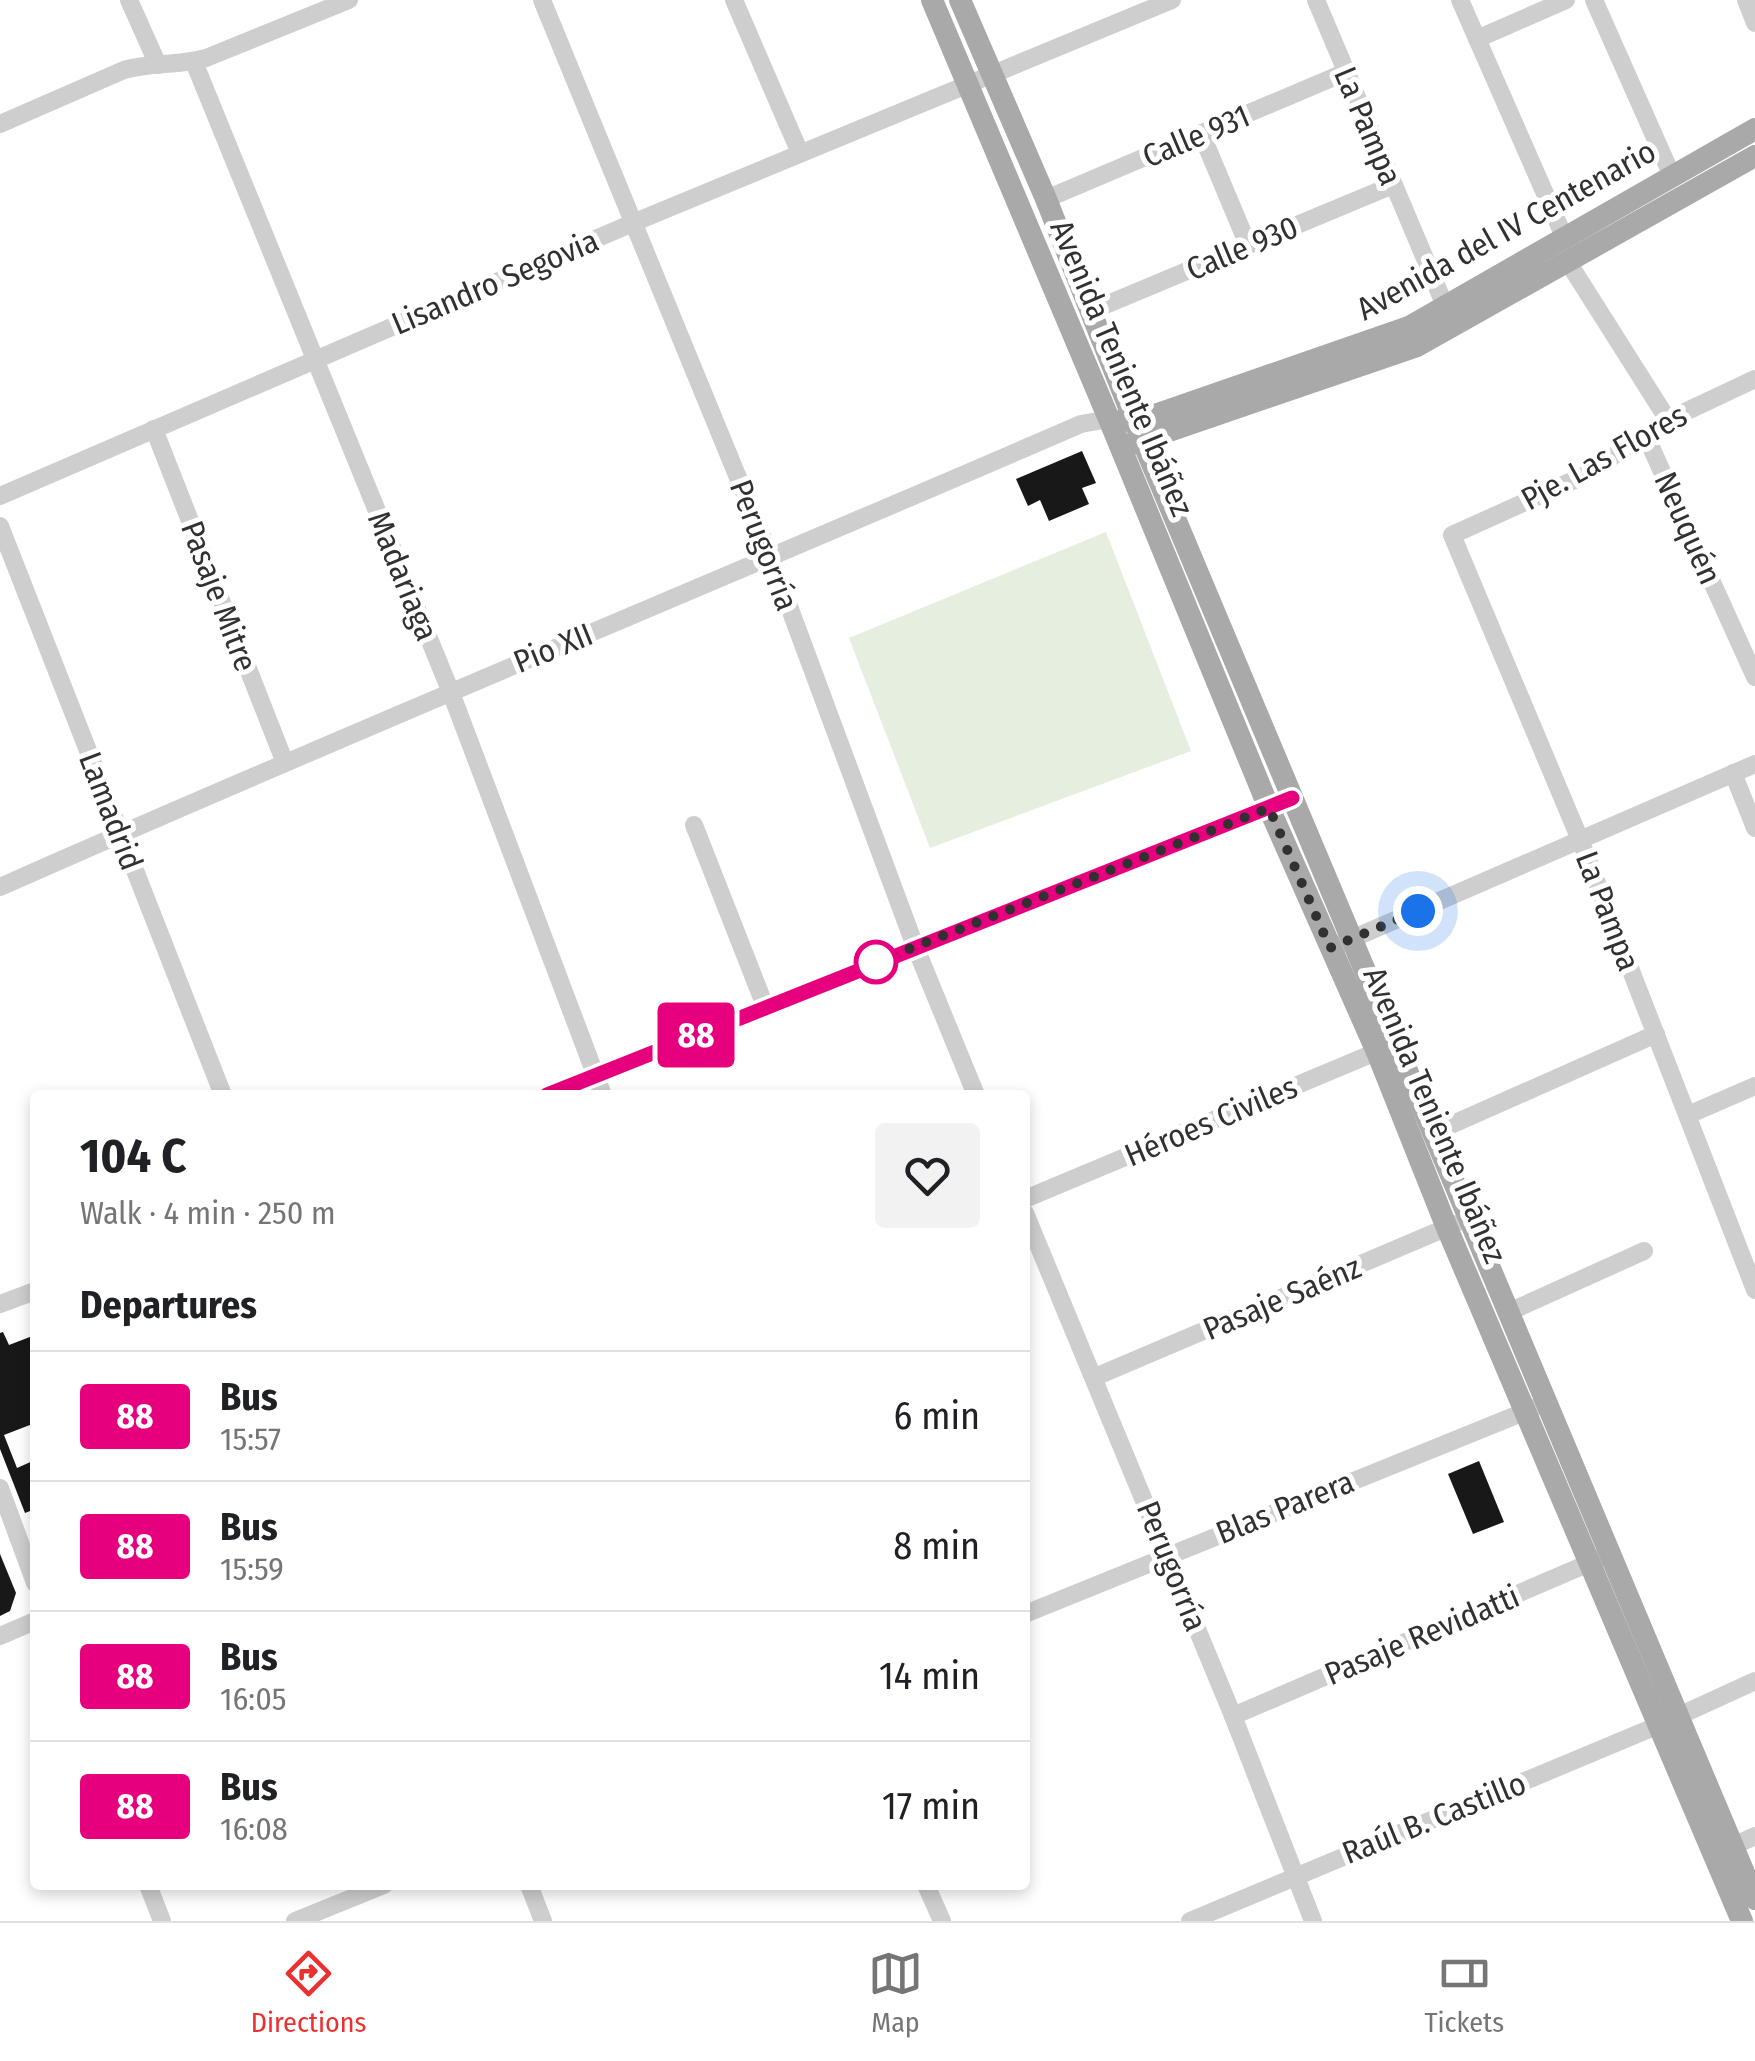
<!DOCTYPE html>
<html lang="en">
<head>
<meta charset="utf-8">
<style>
  body { margin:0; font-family:"Fira Sans Condensed",sans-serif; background:#f2f2f2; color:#202124; height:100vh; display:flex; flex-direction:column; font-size:38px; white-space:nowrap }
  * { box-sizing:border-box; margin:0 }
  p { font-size:32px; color:#757577 }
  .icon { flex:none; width:55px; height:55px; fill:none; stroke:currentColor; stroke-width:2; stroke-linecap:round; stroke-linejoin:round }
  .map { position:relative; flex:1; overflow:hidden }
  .sheet { position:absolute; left:30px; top:1090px; width:1000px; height:800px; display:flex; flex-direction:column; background:#fff; border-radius:10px; box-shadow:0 5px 15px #0003 }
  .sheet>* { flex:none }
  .badge { padding:0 20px; border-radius:8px; font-size:35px; line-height:65px }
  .you { position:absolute; width:50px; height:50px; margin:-25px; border:8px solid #fff; border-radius:50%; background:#1a73e8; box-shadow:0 0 0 15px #1a73e833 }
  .map>.badge { position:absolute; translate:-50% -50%; box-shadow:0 0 0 5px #fff }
  h2 { padding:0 50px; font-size:38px; line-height:90px }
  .round { display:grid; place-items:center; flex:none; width:105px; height:105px; border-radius:10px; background:#f2f2f2 }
  .head { display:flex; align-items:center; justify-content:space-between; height:170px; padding:0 50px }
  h1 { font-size:48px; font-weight:700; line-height:75px }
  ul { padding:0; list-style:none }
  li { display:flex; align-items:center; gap:30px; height:130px; padding:0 50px; border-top:2px solid #e0e0e0 }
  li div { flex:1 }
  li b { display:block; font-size:38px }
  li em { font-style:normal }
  li .badge { min-width:110px; font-weight:700; text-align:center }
  .tabs { display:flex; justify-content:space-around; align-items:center; height:140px; border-top:2px solid #e0e0e0; background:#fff; font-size:28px; color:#757577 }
  .tabs a { display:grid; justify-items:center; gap:5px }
  .tabs .active { color:#eb3030 }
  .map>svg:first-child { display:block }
</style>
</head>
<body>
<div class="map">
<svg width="1755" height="1921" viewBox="0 0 1755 1921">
  <rect width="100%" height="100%" fill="#fff"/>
  <!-- green -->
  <path fill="#e6eedf" d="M1106 532 1191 751 930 848 849 638Z"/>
  <!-- building -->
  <g fill="#181818">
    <path d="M1082 451 1096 483 1082 488 1089 504 1049 521 1040 500 1028 506 1016 479Z"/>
    <path d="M3 1332 9 1345 35 1335V1423L4 1435 17 1468 35 1460V1509L25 1513 0 1449V1333Z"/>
    <path d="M1479 1461 1504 1522 1473 1534 1448 1474Z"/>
    <path d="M0 1554 16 1593 10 1611 0 1616Z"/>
  </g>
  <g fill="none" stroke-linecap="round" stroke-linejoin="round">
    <!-- minor -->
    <g stroke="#cecece" stroke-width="18">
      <path d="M129 0 158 65"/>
      <path d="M542 0 771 558 915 946 976 1095"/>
      <path d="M734 0 800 153"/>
      <path d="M1316 0 1445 306"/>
      <path d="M1460 0 1565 239"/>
      <path d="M1594 0 1672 176"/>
      <path d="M1746 0 1755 23"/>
      <path d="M1477 39 1566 0"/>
      <path d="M194 62 450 690 603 1095"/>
      <path d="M0 124 124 70C151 62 179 66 206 58L349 0"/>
      <path d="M1201 133 1248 245"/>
      <path d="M1046 199 1346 72"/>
      <path d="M1568 262 1668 420"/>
      <path d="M1091 311 1393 185"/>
      <path d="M1755 379 1668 420 1583 476 1452 535 1581 842 1755 1290"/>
      <path d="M154 429 285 763"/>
      <path d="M1645 434 1755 677"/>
      <path d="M0 496 635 222 1172 0"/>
      <path d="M0 526 223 1095"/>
      <path d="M1733 773 1755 828"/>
      <path d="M694 825 765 1006"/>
      <path d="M0 887C359 728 721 580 1081 424L1109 419"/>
      <path d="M1340 944 1755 764"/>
      <path d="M547 1095 1292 799"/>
      <path d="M1688 1115 1755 1086"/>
      <path d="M1435 1132 1656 1034"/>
      <path d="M1025 1199 1388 1047"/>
      <path d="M1025 1213 1233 1716 1313 1921"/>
      <path d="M0 1304 35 1291"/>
      <path d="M1509 1312 1644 1251"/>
      <path d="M1095 1377 1455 1224"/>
      <path d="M0 1488 35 1583"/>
      <path d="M1025 1614 1534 1408"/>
      <path d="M0 1636 35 1621"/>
      <path d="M1233 1716 1601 1558"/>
      <path d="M1724 1850 1755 1836"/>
      <path d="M148 1885 162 1921"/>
      <path d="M529 1885 543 1921"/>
      <path d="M926 1885 942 1921"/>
      <path d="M295 1921 384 1885"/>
      <path d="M1190 1921 1659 1725 1755 1681"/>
    </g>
    <!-- major -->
    <g stroke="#a9a9a9" stroke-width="22">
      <path d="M932 0 1109 419 1269 808 1377 1052 1447 1228 1742 1921"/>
      <path d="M960 0 1046 199 1142 440 1755 1899"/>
      <path d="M1123 420 1135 422 1409 327 1755 129"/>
      <path d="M1128 445 1417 346 1755 156"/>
    </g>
  </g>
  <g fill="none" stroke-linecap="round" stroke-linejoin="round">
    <defs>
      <path id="line" d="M547 1095 1292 798"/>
    </defs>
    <!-- line casing -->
    <use href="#line" stroke="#fff" stroke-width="22"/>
    <!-- line -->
    <use href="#line" stroke="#e6007e" stroke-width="15"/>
    <!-- walk -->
    <path stroke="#313131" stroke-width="10" stroke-dasharray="0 18" d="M876 962 1269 808 1330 948 1418 911"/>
  </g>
  <!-- markers -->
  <circle fill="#fff" stroke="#e6007e" stroke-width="5" cx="876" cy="962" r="20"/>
  <g text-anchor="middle" stroke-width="10" stroke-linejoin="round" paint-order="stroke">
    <!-- street labels -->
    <g font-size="32" fill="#313131" stroke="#fff">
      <text transform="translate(1368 126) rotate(67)" y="11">La Pampa</text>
      <text transform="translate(1196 136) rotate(-23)" y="11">Calle 931</text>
      <text transform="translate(1506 230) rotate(-29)" y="11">Avenida del IV Centenario</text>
      <text transform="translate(1242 248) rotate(-23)" y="11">Calle 930</text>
      <text transform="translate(495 282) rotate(-23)" y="11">Lisandro Segovia</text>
      <text transform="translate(1122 368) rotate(67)" y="11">Avenida Teniente Ibáñez</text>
      <text transform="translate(1604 457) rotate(-29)" y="11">Pje. Las Flores</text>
      <text transform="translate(1688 528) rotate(66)" y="11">Neuquén</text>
      <text transform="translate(764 545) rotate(69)" y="11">Perugorría</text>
      <text transform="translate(403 576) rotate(68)" y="11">Madariaga</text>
      <text transform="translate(219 596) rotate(69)" y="11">Pasaje Mitre</text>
      <text transform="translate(553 648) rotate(-22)" y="11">Pio XII</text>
      <text transform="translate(111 811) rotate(69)" y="11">Lamadrid</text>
      <text transform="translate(1608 911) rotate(69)" y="11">La Pampa</text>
      <text transform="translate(1435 1115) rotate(67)" y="11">Avenida Teniente Ibáñez</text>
      <text transform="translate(1211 1121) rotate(-23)" y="11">Héroes Civiles</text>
      <text transform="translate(1282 1298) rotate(-23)" y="11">Pasaje Saénz</text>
      <text transform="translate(1285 1507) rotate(-22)" y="11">Blas Parera</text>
      <text transform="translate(1172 1566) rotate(68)" y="11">Perugorría</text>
      <text transform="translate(1422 1635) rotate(-23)" y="11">Pasaje Revidatti</text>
      <text transform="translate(1434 1818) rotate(-22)" y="11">Raúl B. Castillo</text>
    </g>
  </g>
</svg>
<div class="you" style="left:1418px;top:911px"></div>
<b class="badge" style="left:696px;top:1035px;background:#e6007e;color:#fff">88</b>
<section class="sheet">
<div class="head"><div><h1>104 C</h1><p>Walk · 4 min · 250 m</p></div><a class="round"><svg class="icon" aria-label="heart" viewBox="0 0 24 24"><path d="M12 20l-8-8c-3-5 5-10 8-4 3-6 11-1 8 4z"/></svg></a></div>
<h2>Departures</h2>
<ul>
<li><span class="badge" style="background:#e6007e;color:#fff">88</span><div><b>Bus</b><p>15:57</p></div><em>6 min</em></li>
<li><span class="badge" style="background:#e6007e;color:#fff">88</span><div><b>Bus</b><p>15:59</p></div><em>8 min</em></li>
<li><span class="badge" style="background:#e6007e;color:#fff">88</span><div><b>Bus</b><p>16:05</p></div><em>14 min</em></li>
<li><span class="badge" style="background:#e6007e;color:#fff">88</span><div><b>Bus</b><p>16:08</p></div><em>17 min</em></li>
</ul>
</section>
</div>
<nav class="tabs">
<a class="active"><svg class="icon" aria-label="directions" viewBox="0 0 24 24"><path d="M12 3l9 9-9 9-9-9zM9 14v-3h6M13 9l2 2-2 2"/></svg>Directions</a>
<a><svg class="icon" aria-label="map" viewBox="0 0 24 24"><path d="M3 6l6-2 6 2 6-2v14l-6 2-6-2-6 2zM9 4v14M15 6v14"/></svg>Map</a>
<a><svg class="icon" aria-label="tickets" viewBox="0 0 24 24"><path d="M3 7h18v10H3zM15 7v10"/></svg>Tickets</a>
</nav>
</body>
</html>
